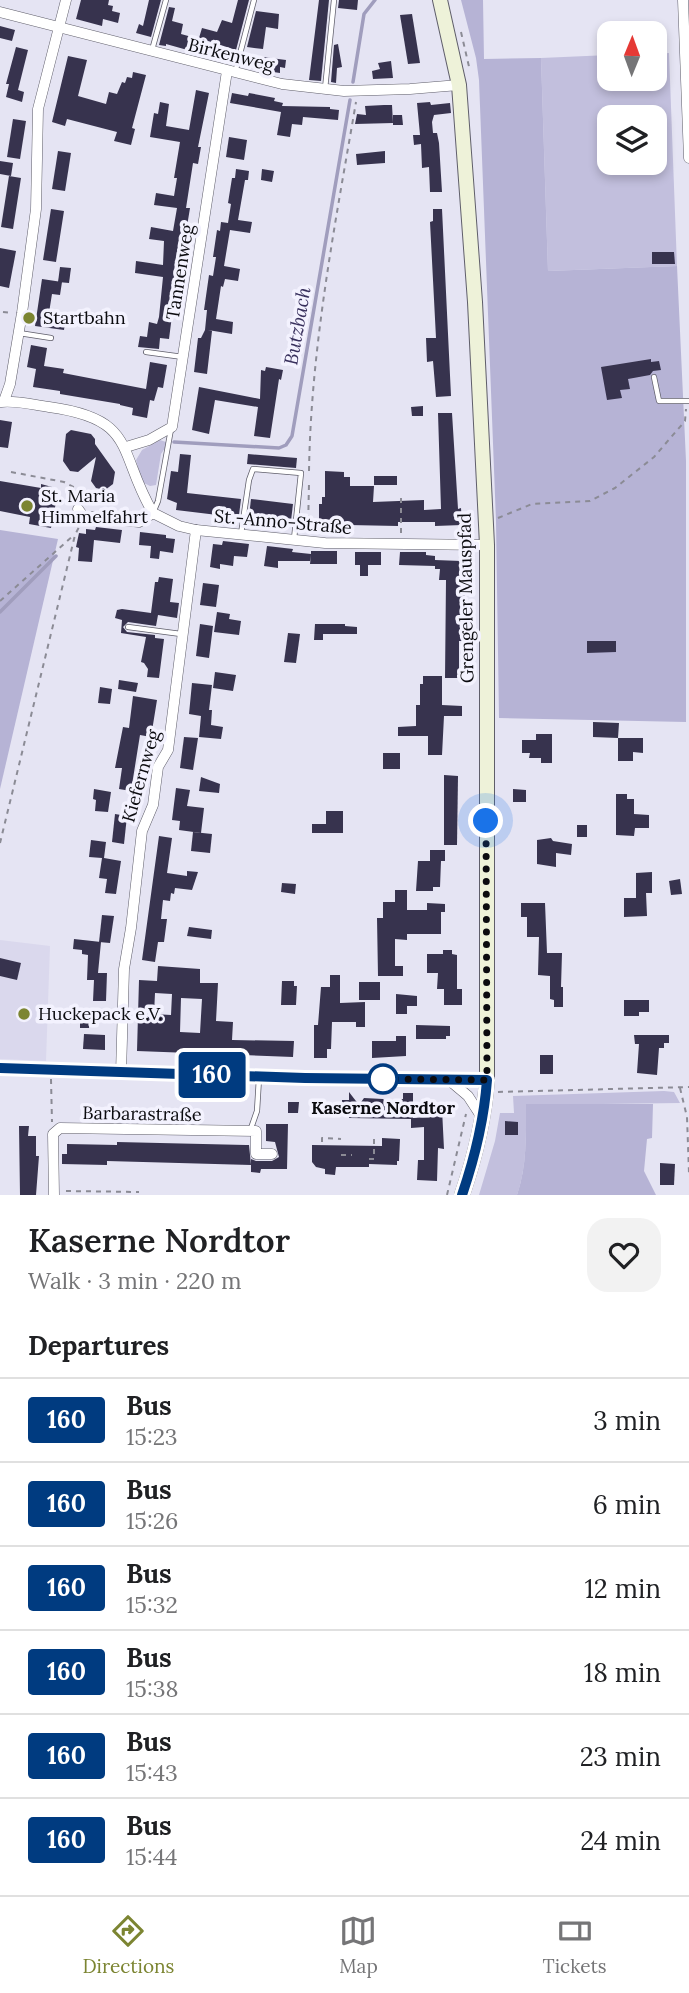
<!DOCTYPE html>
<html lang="en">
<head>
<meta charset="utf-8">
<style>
  body { margin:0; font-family:Lora,serif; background:#f2f2f2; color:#202124; height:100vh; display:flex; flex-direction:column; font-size:26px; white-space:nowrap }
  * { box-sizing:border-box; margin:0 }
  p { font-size:23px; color:#757577 }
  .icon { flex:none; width:38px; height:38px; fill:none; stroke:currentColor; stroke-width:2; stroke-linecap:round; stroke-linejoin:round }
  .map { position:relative; height:1195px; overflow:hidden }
  .side { display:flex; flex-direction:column; background:#fff; flex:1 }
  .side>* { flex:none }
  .badge { padding:0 14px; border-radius:5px; font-size:24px; line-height:46px }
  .needle { width:46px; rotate:1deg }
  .controls { position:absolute; left:597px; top:21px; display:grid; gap:14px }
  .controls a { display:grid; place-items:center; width:70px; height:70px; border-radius:14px; background:#fff; box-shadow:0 4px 10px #0003; font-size:35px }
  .you { position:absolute; width:35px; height:35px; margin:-18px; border:5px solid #fff; border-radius:50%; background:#1a73e8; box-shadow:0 0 0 10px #1a73e833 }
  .map>.badge { position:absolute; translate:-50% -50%; box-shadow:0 0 0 4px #fff }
  h2 { padding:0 28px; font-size:26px; line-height:63px }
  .round { display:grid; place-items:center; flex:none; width:74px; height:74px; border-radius:21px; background:#f2f2f2 }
  .overview { display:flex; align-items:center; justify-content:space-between; height:119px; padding:0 28px }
  h1 { font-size:33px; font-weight:600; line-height:52px }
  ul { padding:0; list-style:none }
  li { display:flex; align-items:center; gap:21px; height:84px; padding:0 28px; border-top:2px solid #e0e0e0 }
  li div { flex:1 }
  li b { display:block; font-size:26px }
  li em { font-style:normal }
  li .badge { min-width:77px; font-weight:700; text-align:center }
  .tabs { display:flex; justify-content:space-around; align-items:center; height:98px; border-top:2px solid #e0e0e0; background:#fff; font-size:19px; color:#757577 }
  .tabs a { display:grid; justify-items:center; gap:4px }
  .tabs .current { color:#7c8532 }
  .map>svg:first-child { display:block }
</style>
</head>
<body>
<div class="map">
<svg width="689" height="1195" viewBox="0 0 689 1195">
  <rect width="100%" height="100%" fill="#e5e4f3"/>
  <!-- built -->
  <path fill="#dad8ed" d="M0 940 50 946 46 1061 0 1059Z"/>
  <!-- green -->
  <g fill="#c2bfdd" fill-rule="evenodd">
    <path d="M669 53 677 266 548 271 541 58 609 55V79H654L655 54ZM609 117H654V163H609Z"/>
    <path d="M160 440 166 442 167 445 161 454 156 485 150 486 142 482 136 460 142 450Z"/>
    <path d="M664 1091 674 1092 680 1103 526 1105C526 1135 527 1166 517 1195H479L495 1141 500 1113H514L513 1096Z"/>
  </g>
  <!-- forest -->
  <g fill="#b6b3d5">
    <path d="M461 0H483L484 59 541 58 548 271 677 266 686 461V722L499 718 496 521 479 80 476 58Z"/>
    <path d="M0 530 58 539 0 789Z"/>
    <path d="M526 1104H653L652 1138 647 1139 644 1171 656 1195H517C527 1166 526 1135 526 1104Z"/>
  </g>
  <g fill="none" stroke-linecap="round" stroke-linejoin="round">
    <!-- stream -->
    <g stroke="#a09dbd" stroke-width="3.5">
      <path d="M353 82 364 14 375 0"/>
      <path d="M174 442 279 448 286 445 292 436 350 100"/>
      <path d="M0 612 56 556"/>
    </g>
  </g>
  <!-- building -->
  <g fill="#37334e" fill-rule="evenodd">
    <path d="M81 0H109L108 5 113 6 112 11 120 13 118 23 103 19 102 26 76 19Z"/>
    <path d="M149 0H161L151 37 136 33 139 24 143 26Z"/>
    <path d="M238 0H249L236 50 199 38 202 28 217 32 222 20 232 23Z"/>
    <path d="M319 0H329L321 81 309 80Z"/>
    <path d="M339 0H358L357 10 338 8Z"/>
    <path d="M169 7 175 8 172 21 183 24 181 34 199 39 197 48 192 47 191 51 166 44V46L159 45Z"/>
    <path d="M256 11 279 14 278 29 266 27 263 49 247 47Z"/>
    <path d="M412 14 420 63 408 64 400 15Z"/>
    <path d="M0 26 15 30 12 41 0 38Z"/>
    <path d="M338 44 342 67 337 68 336 83 331 82 334 45Z"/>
    <path d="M16 47 28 50 18 90 24 92 22 102 6 97 9 84H6Z"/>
    <path d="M68 56 87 60 78 96 106 104 109 92 117 94 122 82 125 83 127 77 132 78 133 72 146 75 132 128 135 129 131 145 114 141 117 132 67 119 65 126 52 122Z"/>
    <path d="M255 56 286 60 285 68 280 67V73L254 69Z"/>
    <path d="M391 61 393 78 373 79 372 71 380 69 378 63Z"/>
    <path d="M196 90 209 93 198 147H201L198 164 193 163 186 208H190L180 269 178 268 169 339 160 338 159 349 138 347 140 336 147 337 149 322 157 324 159 317 163 277 135 273 136 261 163 265 164 241 149 239 151 227 173 231 177 208 154 205 156 193 174 196 177 178H174L180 142 150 137 154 113 158 114 160 102 169 104 166 126 189 130Z"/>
    <path d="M232 93 248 96 249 93 275 98 274 101 283 103 282 106 330 107V109L339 110 338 120 303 117 302 125 292 124 290 137 277 135 281 112 230 103Z"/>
    <path d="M430 102 431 105 450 103 451 113 434 115 432 122 433 133H437L439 143 442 192H430L429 167 422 168 421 144 414 145 413 135H420L417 103Z"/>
    <path d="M384 105H392L393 123 355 124 357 114 366 115 365 106Z"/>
    <path d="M393 115H402L403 125H393Z"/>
    <path d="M13 119 26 121 20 159 7 157Z"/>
    <path d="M229 137 247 140 244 160 226 157Z"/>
    <path d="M58 151 71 153 65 191 52 189Z"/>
    <path d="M385 151V163L357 165 356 154Z"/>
    <path d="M0 161 13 163 11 176 0 174Z"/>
    <path d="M236 169 249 171 248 180H245L238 220 252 222 250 233 230 230 224 266 240 269 238 281 225 279 223 287 221 286 216 319 233 322 232 334 208 330 212 331 207 374 194 372 198 338H201L205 330 207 310H204L209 275 213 276 216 257H213L217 230 220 231 221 222 228 223 231 204 228 203 232 178H235Z"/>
    <path d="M262 169 274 171 272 182 261 180Z"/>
    <path d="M9 176 21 178 13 229 1 227Z"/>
    <path d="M51 209 64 211 56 262 43 260Z"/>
    <path d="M433 209H442L451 396 436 397 433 361 427 362 426 338H436L430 222 433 221Z"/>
    <path d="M0 248 16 251 9 288 0 286Z"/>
    <path d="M652 252H674L675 264H652Z"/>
    <path d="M60 267 71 268 69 283 58 282Z"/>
    <path d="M42 279 62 282 60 295 52 294 48 319 65 322 64 330 35 326Z"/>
    <path d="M31 345 47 348 44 366 64 369 63 373 146 389 150 362 167 365 163 388 158 387 154 401 150 400 147 418 132 415 133 408 120 405V404L60 394V391L33 387 36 369 27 367Z"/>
    <path d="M651 359V362L659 361 661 370 653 371 650 375 628 379 630 389 620 390 622 398 607 400 601 367Z"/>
    <path d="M266 367 283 370 281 380 279 379 270 438 254 436 258 407 215 400 209 434 192 430 199 387 260 399 261 370 265 371Z"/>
    <path d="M423 406V416H412L411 407Z"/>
    <path d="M438 413H452L458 509 461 508 462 525 435 526V522H398V526L349 525V522H319V504H322V497H325V471L344 472V477H350V486H374L373 502 424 500V510L441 509Z"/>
    <path d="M0 420 12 422 8 448 0 447Z"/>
    <path d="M71 430 91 434 95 439V444L115 472 113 484 105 490 96 488 91 481 96 457 78 472 70 471 63 461 66 434Z"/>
    <path d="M180 454 191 455 187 493 241 499 239 515 234 514V517L176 510 177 503 167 499 171 471 178 472Z"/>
    <path d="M248 454 297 458 296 468 247 464Z"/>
    <rect x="374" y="476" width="23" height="9"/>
    <path d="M0 481 41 488V484L52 487V490L58 492 51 528 29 524 30 517 0 511Z"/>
    <path d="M251 499 293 504 291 521 249 516Z"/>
    <path d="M96 527 122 530 120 543 94 540 92 562 78 561 79 548 76 547 79 533 86 534V529L95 530Z"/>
    <path d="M140 532 166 535V538L175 539 173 553 160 551 159 559 150 558 151 546 139 545Z"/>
    <path d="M223 541 249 544 247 557 234 556 233 566 220 564V569L210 567 213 544 222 545Z"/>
    <path d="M267 546 293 549 292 552 311 554V551H337V564H310L311 555 310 561H278V568L264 566Z"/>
    <path d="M355 552H381V565H368V576H360V565H355Z"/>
    <path d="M400 552H426V555L435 556V566L399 565Z"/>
    <path d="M435 560 461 561V585H464L467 618H464L465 641H459V678H445L446 580H439L440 569H435Z"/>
    <path d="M159 577 173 579 170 602 179 603 177 618 158 615 156 626 128 622 123 627 127 632 155 635V638L164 639 159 678 147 677 148 669 144 663 141 662 146 637 121 633 122 620 115 618 117 610 122 609 151 613 155 582H158Z"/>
    <path d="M203 583 219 585 216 607 200 605Z"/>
    <path d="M217 612 230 614 229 619 241 621 239 635 214 632Z"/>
    <path d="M200 624 213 626 209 658 196 656Z"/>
    <path d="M315 624H345V626L357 627V634H323V640H314Z"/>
    <path d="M288 633 300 634 296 663 284 662Z"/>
    <path d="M587 641H616V652L587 653Z"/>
    <path d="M215 672 236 675 233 691 213 688Z"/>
    <path d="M423 676H442V705L462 706V716H444L442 755H428V736H398V727L416 726V705H420V684H423Z"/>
    <path d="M119 680 138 683 136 692 118 689Z"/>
    <path d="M192 683 212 685 209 710H212L211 725 223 727 221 739 199 737 201 716 189 714Z"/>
    <path d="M100 687 112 689 110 704 98 703Z"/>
    <path d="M133 696 157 700 151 737 140 735 131 791 119 789 122 768H115L123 727 129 728Z"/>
    <path d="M593 722 619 723 618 738H643V753L633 752V761H618V738L593 737Z"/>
    <path d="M536 734H552V763H541V758H529L530 753H522V740H536Z"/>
    <path d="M184 737 198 738 193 770 180 768Z"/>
    <rect x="383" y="753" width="17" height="16"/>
    <path d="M444 775 458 776 457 845H444Z"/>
    <path d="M201 777 220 784 219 793 199 791Z"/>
    <path d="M176 788 190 790 187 806 204 808 201 833 179 830 180 821 172 820Z"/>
    <path d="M94 789 111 792 108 812 95 811 96 800 93 799Z"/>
    <path d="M513 789 526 790V802H513Z"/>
    <path d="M616 794H627V799H634V814L649 815V828H635L634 836 616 835Z"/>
    <path d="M326 811H343V833H312V824H326Z"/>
    <path d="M115 814 127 816 124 844 112 842Z"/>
    <rect x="577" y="825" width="10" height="12"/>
    <path d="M193 832 212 834 210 853 191 851Z"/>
    <path d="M159 836 172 838 167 873 187 876V871L198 872 192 890 175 888 174 894 171 893 170 901 163 900 161 919H167L164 942H158L155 962 142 960Z"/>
    <path d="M551 838 553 841 572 844 571 855 556 853V867L537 864V840Z"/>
    <path d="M91 840 106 842 104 858 121 861 116 894 105 893 107 879 99 878 102 858 89 857Z"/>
    <path d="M430 850H445V861H441L440 887H433V891H416L418 861H430Z"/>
    <path d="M652 872V893H646L647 916 624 917V898H636V873Z"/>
    <path d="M680 879 682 894 671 895 669 881Z"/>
    <path d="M282 883 296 884 295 894 281 892Z"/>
    <path d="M395 890H407V910H427V903L445 904V912H441V934H407V940L395 939V966H403V976H378L377 918H383V902H395Z"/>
    <path d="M521 903H545L547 953H562L561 987H563V1007H554V1000L550 999V976L538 975 539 937H527V917H521Z"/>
    <path d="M102 915 114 916 110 943 99 942Z"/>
    <path d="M189 927 212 930 211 939 187 936Z"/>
    <path d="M74 939 101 942 98 973H107L106 1001H93L94 980H87L88 955 82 954V950L73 949Z"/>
    <path d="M443 950H452V954L457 955V989H462V1005H444V989H437L438 973H427V954H443Z"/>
    <path d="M0 958 21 963 17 980 0 976Z"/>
    <path d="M158 966 200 969V983H218L216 1021 233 1022 232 1040 294 1041 293 1057 137 1051 139 980 157 981ZM155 993 172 994 171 1015 154 1014ZM181 998 202 999 200 1033 180 1032Z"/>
    <path d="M330 975H340V1003L365 1002V1027H356V1022H332L331 1049H327V1058H314V1025H318L321 987H330Z"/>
    <path d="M282 981H294V986H297L296 1005H281Z"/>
    <rect x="359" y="982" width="21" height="18"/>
    <path d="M396 994 417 996V1006H407V1014H396Z"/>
    <path d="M624 1000H649V1012H639V1016H624Z"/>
    <path d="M80 1009 90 1010 89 1028H80Z"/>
    <path d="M416 1025 450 1026V1036H446V1039H416Z"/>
    <path d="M84 1034 105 1035V1050L83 1049Z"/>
    <path d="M634 1035H669V1043H664V1048H659L657 1075 637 1073 639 1044H635Z"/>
    <path d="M396 1036H406V1056L372 1058V1041H396Z"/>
    <rect x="540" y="1055" width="13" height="19"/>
    <path d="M349 1092 359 1105 364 1098 383 1099 389 1105 394 1099H403V1093H413V1118L430 1117V1108L442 1109 444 1149 438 1148 437 1181 417 1180 418 1160H424V1127L411 1128V1119L349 1118V1110H342V1100H349Z"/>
    <path d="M288 1102H299L298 1113H288Z"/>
    <path d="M505 1121 518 1122V1135H505Z"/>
    <path d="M266 1124H288L287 1169H261L260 1173 251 1172V1159L256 1161H272L279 1157 275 1142 266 1141Z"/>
    <path d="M19 1126H29L28 1136H36V1156H39L36 1195H20Z"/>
    <path d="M382 1138 400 1139 399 1161H397V1165L369 1164V1167H336L335 1175 325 1174V1169L316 1167 312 1162V1145L382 1146Z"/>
    <path d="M117 1142 246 1145H249L251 1165 107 1161V1165L62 1164V1154H67V1144L117 1145Z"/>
    <path d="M660 1163 675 1164 674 1185H660Z"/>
  </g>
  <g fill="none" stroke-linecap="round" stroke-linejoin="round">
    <defs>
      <g id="lane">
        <path d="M152 50 166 0"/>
        <path d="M235 73 254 0"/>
        <path d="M325 89 334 0"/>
        <path d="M19 333 51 338"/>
        <path d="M146 352 183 357"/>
        <path d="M654 377 659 401H689"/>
        <path d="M153 513 158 501 171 429"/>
        <path d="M241 534 249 480 253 469 301 473 294 539"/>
        <path d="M128 627 181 634"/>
        <path d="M250 1131 257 1111 259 1078"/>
      </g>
      <g id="street">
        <path d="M683 0 689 158"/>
        <path d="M0 12 282 84 344 91 410 89 459 85"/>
        <path d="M4 401 10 384 22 313 36 209 38 109 66 0"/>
        <path d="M1 402C15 400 34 405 49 407 138 419 117 452 153 513"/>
        <path d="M126 447 149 440 172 427 227 71"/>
        <path d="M78 509 83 516 139 522 153 513 179 526 196 530 325 543 487 545"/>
        <path d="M0 1068 305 1078 487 1080"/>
        <path d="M121 1073 124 969 131 928 142 831 153 805 158 767 168 750 196 530"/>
        <path d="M449 1080 468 1096 483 1119"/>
        <path d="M54 1195 53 1134 60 1128 256 1131V1154H272"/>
      </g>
      <path id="secondary" d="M440 0 459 85 475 302 487 545V1080C484 1121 475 1157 462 1195"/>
    </defs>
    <!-- lane casing -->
    <use href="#lane" stroke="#5f5e6a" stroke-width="6"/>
    <!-- street casing -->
    <use href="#street" stroke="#5f5e6a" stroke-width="11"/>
    <!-- secondary casing -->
    <use href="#secondary" stroke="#5f5e6a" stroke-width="16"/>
    <!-- path -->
    <g stroke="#8b8b95" stroke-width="2" stroke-dasharray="5 5" stroke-linecap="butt">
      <path d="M461 32 470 71"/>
      <path d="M3 312 12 313"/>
      <path d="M309 471C311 346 335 225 356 102"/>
      <path d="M11 472 64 482 77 489 80 498"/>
      <path d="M498 518 532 504 590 501 615 488 654 457 685 421 686 409"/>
      <path d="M308 530 309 483"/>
      <path d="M401 533V493"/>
      <path d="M0 601 74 535"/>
      <path d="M0 843 75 535 80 525"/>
      <path d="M51 1079 52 1122"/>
      <path d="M680 1088 687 1117 689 1173"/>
      <path d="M498 1092 689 1087"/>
      <path d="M322 1142V1138L341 1139"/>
      <path d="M341 1155H352"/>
      <path d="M369 1159H374V1134"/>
      <path d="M66 1191 139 1192"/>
      <path d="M447 1195 466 1114"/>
    </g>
    <!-- lane -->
    <use href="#lane" stroke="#fff" stroke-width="4.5"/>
    <!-- street -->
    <use href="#street" stroke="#fff" stroke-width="10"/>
    <!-- secondary -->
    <use href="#secondary" stroke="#eef2d9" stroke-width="14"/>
  </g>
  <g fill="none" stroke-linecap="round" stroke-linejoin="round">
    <defs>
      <path id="line" d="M0 1068 305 1078 487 1080C484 1121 475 1157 462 1195"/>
    </defs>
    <!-- line casing -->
    <use href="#line" stroke="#fff" stroke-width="16"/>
    <!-- line -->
    <use href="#line" stroke="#003b80" stroke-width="10"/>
    <!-- walk -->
    <path stroke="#0b0b0f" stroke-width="7" stroke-dasharray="0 12.6" d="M383 1079 487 1080 486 821"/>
  </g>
  <!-- markers -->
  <g fill="#7c8532" stroke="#f3f2fe" stroke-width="2.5">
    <circle cx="29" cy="318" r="7"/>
    <circle cx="27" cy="506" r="7"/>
    <circle cx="24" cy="1014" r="7"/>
  </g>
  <circle fill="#fff" stroke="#003b80" stroke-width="3.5" cx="383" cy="1079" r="14"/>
  <g text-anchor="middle" stroke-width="7" stroke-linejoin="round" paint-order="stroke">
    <!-- street labels -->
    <g font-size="18" fill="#0b0b0f" stroke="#f3f2fe">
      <text transform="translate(231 55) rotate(14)" y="6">Birkenweg</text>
      <text transform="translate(180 272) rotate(-81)" y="6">Tannenweg</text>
      <text transform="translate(283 522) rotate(5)" y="6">St.-Anno-Straße</text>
      <text transform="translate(466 598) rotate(-91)" y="6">Grengeler Mauspfad</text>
      <text transform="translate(141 776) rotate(-74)" y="6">Kiefernweg</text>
      <text transform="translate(142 1114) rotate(1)" y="6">Barbarastraße</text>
    </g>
    <!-- poi labels -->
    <g font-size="18" fill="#0b0b0f" stroke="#f3f2fe" text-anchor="start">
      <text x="43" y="324">Startbahn</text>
      <text x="41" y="502">St. Maria<tspan x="41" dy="21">Himmelfahrt</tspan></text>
      <text x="38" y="1020">Huckepack e.V.</text>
    </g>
    <!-- stop labels -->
    <g font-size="18" font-weight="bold" fill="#0b0b0f" stroke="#f3f2fe">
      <text x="383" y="1114">Kaserne Nordtor</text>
    </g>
    <!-- water labels -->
    <g font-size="19" font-style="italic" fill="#372f5c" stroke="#f3f2fe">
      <text transform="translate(297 326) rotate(-80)" y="7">Butzbach</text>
    </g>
  </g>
</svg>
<div class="controls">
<a><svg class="needle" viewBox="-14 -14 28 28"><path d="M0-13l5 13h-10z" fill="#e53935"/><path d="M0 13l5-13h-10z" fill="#757577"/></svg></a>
<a><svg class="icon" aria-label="layers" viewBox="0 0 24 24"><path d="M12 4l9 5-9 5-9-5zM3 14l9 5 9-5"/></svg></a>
</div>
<div class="you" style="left:486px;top:821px"></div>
<b class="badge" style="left:212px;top:1075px;background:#003b80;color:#fff">160</b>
</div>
<section class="side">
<div class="overview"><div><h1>Kaserne Nordtor</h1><p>Walk · 3 min · 220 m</p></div><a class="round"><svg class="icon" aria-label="heart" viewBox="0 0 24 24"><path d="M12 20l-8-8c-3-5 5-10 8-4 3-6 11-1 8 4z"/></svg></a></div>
<h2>Departures</h2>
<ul>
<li><span class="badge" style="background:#003b80;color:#fff">160</span><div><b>Bus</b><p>15:23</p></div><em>3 min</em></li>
<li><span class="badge" style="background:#003b80;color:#fff">160</span><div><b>Bus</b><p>15:26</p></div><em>6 min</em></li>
<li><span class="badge" style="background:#003b80;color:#fff">160</span><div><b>Bus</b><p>15:32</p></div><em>12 min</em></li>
<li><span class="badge" style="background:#003b80;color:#fff">160</span><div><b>Bus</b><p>15:38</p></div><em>18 min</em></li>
<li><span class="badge" style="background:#003b80;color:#fff">160</span><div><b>Bus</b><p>15:43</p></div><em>23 min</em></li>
<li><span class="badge" style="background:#003b80;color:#fff">160</span><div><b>Bus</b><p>15:44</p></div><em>24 min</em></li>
</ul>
</section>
<nav class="tabs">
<a class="current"><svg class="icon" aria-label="directions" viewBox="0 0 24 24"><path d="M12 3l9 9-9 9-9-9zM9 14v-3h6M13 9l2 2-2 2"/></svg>Directions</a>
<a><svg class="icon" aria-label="map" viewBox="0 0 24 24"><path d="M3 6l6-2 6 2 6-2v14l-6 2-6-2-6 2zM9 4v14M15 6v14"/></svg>Map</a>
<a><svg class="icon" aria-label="tickets" viewBox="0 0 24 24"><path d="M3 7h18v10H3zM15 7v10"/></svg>Tickets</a>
</nav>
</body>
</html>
